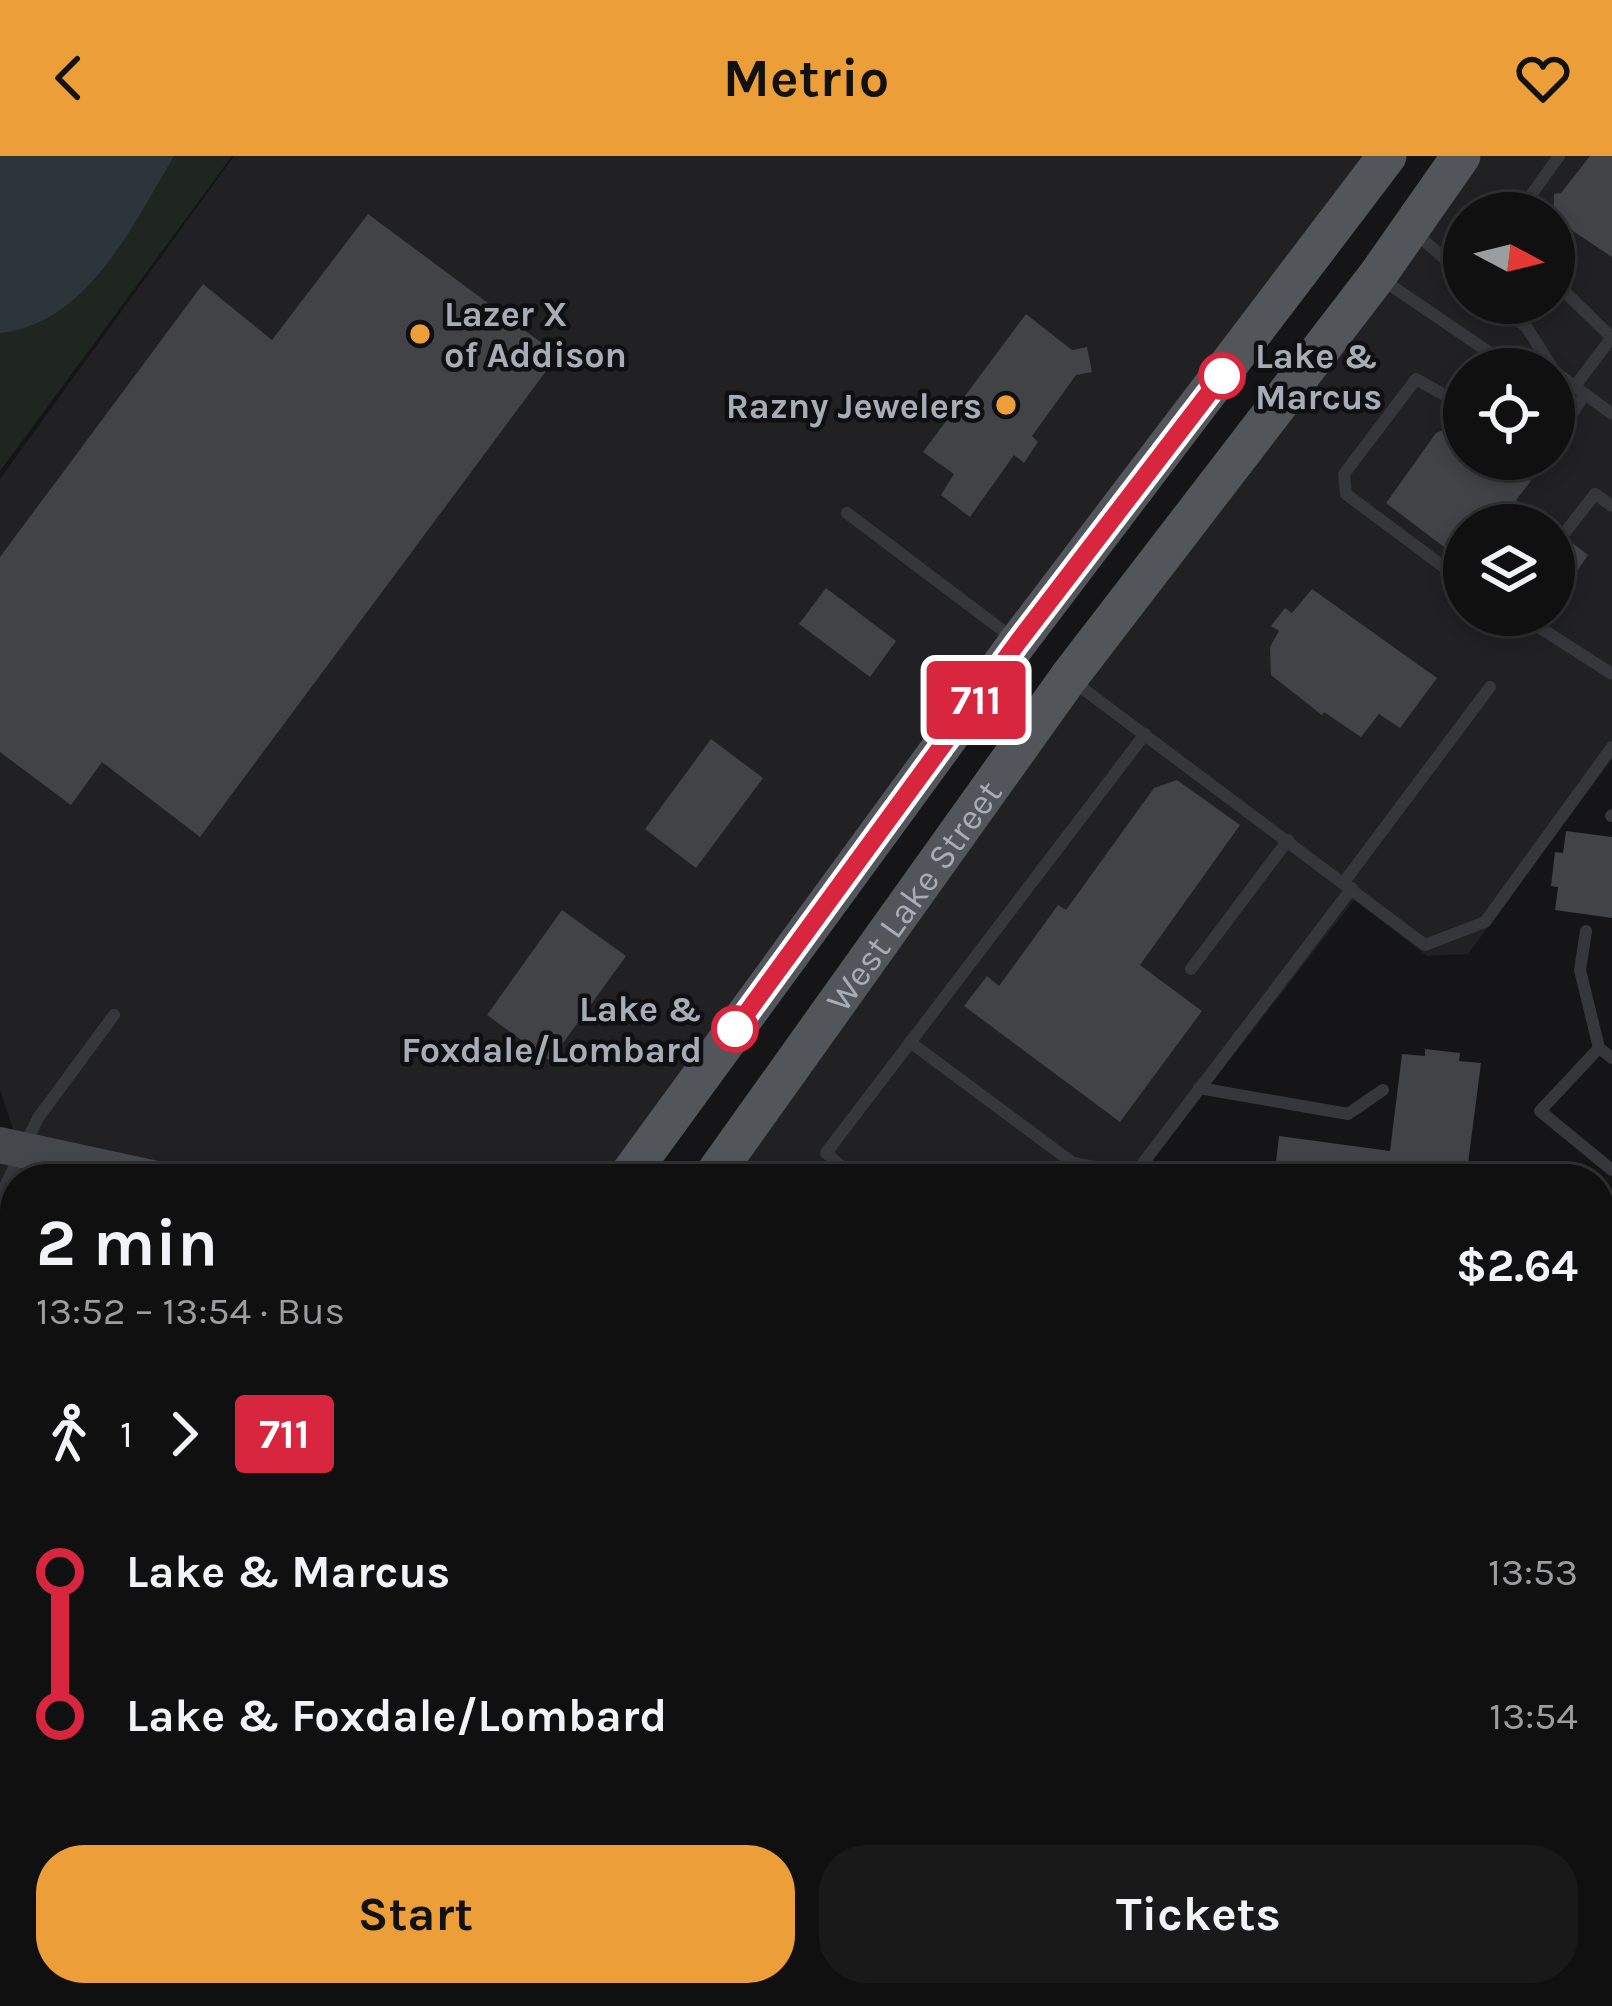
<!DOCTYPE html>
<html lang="en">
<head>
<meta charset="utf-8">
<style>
  body { margin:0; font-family:Karla,sans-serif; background:#19191a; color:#f1f3f6; height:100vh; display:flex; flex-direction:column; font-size:45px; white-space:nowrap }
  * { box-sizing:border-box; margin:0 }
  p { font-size:39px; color:#9c9d9f }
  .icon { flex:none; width:66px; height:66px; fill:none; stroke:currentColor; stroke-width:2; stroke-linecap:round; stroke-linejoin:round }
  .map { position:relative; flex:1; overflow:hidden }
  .side { position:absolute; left:0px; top:1008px; width:1614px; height:843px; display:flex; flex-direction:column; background:#101011; border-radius:48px 48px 0 0; box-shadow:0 6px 18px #0003,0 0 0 3px #303031 }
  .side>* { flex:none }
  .badge { padding:0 24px; border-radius:9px; font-size:42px; line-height:78px }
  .needle { width:78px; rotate:97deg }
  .tools { position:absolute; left:1443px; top:36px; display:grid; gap:24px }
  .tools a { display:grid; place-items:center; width:132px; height:132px; border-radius:50%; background:#101011; box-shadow:0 6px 18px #0003,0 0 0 3px #303031; font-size:60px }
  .map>.badge { position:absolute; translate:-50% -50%; box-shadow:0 0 0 6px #fff }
  .legs { display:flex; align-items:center; gap:18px; height:132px; padding:0 36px; font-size:39px }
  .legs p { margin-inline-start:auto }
  .summary { display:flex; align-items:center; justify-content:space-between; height:204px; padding:0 36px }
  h1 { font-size:66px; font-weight:700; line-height:90px }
  .primary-button { display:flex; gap:24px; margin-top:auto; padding:24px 36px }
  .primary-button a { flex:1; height:138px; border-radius:48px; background:#ec9f38; color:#111; font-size:48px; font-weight:700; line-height:138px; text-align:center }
  .primary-button a+a { background:#19191a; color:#f1f3f6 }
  ul { padding:0 36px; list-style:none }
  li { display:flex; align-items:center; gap:42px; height:144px; font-size:45px }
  li i { display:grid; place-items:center; width:18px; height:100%; margin:0 15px; background:currentColor }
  li i::after { content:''; width:30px; height:30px; margin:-15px; border:9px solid; border-radius:50%; background:#101011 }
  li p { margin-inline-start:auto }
  li:first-child i { background:linear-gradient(#0000 50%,currentColor 0) }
  li:last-child i { background:linear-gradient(currentColor 50%,#0000 0) }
  header { display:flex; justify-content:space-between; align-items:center; height:156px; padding:0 36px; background:#ec9f38; color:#111; font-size:54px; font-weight:700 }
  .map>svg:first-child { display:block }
</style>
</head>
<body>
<header><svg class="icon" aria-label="back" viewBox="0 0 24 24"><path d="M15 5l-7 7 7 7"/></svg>Metrio<svg class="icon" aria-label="heart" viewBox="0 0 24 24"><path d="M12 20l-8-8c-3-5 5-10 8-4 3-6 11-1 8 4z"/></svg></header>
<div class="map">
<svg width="1612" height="1850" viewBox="0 0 1612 1850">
  <rect width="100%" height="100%" fill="#151517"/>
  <!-- built -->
  <g fill="#212124" fill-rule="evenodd">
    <path d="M234 0H1366L618 1023H15V1835L0 1850V1001L24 1005 0 934V323Z"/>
    <path d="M1482 0H1612V603L1468 798 1427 800 1354 744 1137 1023H720L1388 119ZM1464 57H1554V147H1464ZM1464 213H1554V303H1464ZM1464 369H1554V459H1464Z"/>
  </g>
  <!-- park -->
  <path fill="#1f261f" d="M0 0H232L0 315Z"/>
  <!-- water -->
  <path fill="#2b353a" d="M0 0H174C134 67 88 168 0 177Z"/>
  <!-- building -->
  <g fill="#414347">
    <path d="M1590 0H1612V101L1567 71H1554V38L1561 37Z"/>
    <path d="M368 58 558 199 200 681 102 606 71 649 0 596V401L203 128 272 184Z"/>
    <path d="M1026 158 1072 194 1087 191 1092 216 1076 219 1032 280 1038 286 1024 307 1014 299 970 361 941 339 954 318 923 296Z"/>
    <path d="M1445 273 1464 276V303H1502L1531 325 1516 344 1549 369H1464V406L1386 347 1436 277Z"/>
    <path d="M1554 384 1563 389 1571 386 1588 399 1554 449Z"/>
    <path d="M826 432 896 485 870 521 799 468Z"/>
    <path d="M1312 433 1437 522 1400 572 1379 558 1361 581 1324 556 1322 559 1271 519 1270 491 1279 475 1271 470 1285 452 1292 457Z"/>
    <path d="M711 583 763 622 696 712 645 673Z"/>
    <path d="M1177 624 1240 669 1140 809 1202 855 1120 966 964 850 987 820 999 830 1058 749 1066 754 1154 632Z"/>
    <path d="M1566 675 1612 681V762L1555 754 1558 731 1551 730 1555 696 1563 697Z"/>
    <path d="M562 754 626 800 550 905 487 859Z"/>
    <path d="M1425 893 1460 897 1459 905 1481 907 1466 1023H1274L1279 980 1390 995 1402 898 1425 900Z"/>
  </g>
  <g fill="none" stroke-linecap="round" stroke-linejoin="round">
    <!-- path -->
    <path stroke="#3c3e42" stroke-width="4.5" stroke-dasharray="6 9" stroke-linecap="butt" d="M1599 1256 1612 1269"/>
    <!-- lane -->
    <g stroke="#36373b" stroke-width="12">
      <path d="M1518 57 1559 0"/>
      <path d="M1415 77 1464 119"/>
      <path d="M1383 124 1512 212 1528 213"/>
      <path d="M1554 125 1612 182"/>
      <path d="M1497 147 1527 172 1553 213"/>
      <path d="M1554 215 1612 258"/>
      <path d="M1575 230 1612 181"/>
      <path d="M1464 250 1416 223 1344 318 1346 338 1464 426"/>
      <path d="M1554 278 1562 273 1585 238"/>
      <path d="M847 357 1014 483"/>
      <path d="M1563 379 1595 338 1612 350"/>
      <path d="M1520 459 1612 518"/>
      <path d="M1074 526 1425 789 1485 766 1612 591"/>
      <path d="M1611 660 1612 659"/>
      <path d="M1344 726 1490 531"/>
      <path d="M1586 775 1580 814 1599 892 1612 902"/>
      <path d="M1191 813 1288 684"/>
      <path d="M910 886 1073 1007"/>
      <path d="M1599 892 1540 955 1612 1014"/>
      <path d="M1199 932 1348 958 1383 934"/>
      <path d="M856 1023 826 997 1145 578"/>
      <path d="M1057 1023 1073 1007 1161 1023"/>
      <path d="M1131 1023 1352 732"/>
      <path d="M0 1041 38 962 114 859"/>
      <path d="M0 1132 15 1144"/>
      <path d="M0 1171 15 1150"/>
      <path d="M0 1357 15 1368"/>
      <path d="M1 1357 15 1338"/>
      <path d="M0 1556 15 1535"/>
      <path d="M0 1649 15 1660"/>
      <path d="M0 1690 15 1670"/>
      <path d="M669 1836 695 1850"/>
      <path d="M1398 1836 1403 1850"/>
      <path d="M226 1850 236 1836"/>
      <path d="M855 1850 856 1836"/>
    </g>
    <!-- street -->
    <path stroke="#36373b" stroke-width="24" d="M1599 1187 1612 1173"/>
    <!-- secondary -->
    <path stroke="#44474b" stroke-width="36" d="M0 989 157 1023"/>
    <!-- primary -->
    <g stroke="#52555a" stroke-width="39">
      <path d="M626 1023 1018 486 1387 0"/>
      <path id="s1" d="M711 1023 1069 521 1377 120 1461 0"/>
      <path d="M20 1850 30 1836"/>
      <path d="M86 1850 96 1836"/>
    </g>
  </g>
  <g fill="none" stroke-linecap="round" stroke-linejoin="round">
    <defs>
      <path id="line-1" d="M735 873 1018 486 1222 220"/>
    </defs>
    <!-- line-1 casing -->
    <use href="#line-1" stroke="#fff" stroke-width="27"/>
    <!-- line-1 -->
    <use href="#line-1" stroke="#d7263d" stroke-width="18"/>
  </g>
  <!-- markers -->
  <g fill="#ec9f38" stroke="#101012" stroke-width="4.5">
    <circle cx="420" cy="178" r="12"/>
    <circle cx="1006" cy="249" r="12"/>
  </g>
  <g fill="#fff" stroke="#d7263d" stroke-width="6">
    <circle cx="1222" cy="220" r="21"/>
    <circle cx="735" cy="873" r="21"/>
  </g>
  <g text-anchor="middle" stroke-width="9" stroke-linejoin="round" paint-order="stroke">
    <!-- poi labels -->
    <g font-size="36" font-weight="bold" fill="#a7adb6" stroke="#101012" text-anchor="start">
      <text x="444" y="170">Lazer X<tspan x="444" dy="41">of Addison</tspan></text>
      <text x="982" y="262" text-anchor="end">Razny Jewelers</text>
    </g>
    <!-- stop labels -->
    <g font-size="36" font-weight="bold" fill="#a7adb6" stroke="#101012" text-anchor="start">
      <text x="1255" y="212">Lake &amp;<tspan x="1255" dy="41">Marcus</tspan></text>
      <text x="702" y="865" text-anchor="end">Lake &amp;<tspan x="702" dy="41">Foxdale/Lombard</tspan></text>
    </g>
    <!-- street labels -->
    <g font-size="36" fill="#a7adb6" stroke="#101012">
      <text dy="13" stroke="none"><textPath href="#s1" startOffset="348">West Lake Street</textPath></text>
    </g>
  </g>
</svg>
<div class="tools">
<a><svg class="needle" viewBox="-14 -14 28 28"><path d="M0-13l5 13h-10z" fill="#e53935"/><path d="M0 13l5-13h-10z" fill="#9c9d9f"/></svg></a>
<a><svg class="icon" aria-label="locate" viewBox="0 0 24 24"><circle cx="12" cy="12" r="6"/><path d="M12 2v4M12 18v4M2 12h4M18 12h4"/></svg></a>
<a><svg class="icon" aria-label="layers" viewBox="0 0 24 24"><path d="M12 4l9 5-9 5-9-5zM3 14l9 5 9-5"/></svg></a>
</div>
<b class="badge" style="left:976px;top:544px;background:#d7263d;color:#fff">711</b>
<section class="side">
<div class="summary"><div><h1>2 min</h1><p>13:52 – 13:54 · Bus</p></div><b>$2.64</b></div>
<div class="legs"><svg class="icon" aria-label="walk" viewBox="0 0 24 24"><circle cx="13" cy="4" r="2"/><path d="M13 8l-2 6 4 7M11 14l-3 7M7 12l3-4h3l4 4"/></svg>1<svg class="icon" aria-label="forward" viewBox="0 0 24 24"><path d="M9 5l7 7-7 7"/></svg><b class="badge" style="background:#d7263d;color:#fff">711</b></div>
<ul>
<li><i style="color:#d7263d"></i><b>Lake &amp; Marcus</b><p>13:53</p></li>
<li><i style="color:#d7263d"></i><b>Lake &amp; Foxdale/Lombard</b><p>13:54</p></li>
</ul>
<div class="primary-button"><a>Start</a><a>Tickets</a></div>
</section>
</div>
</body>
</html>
